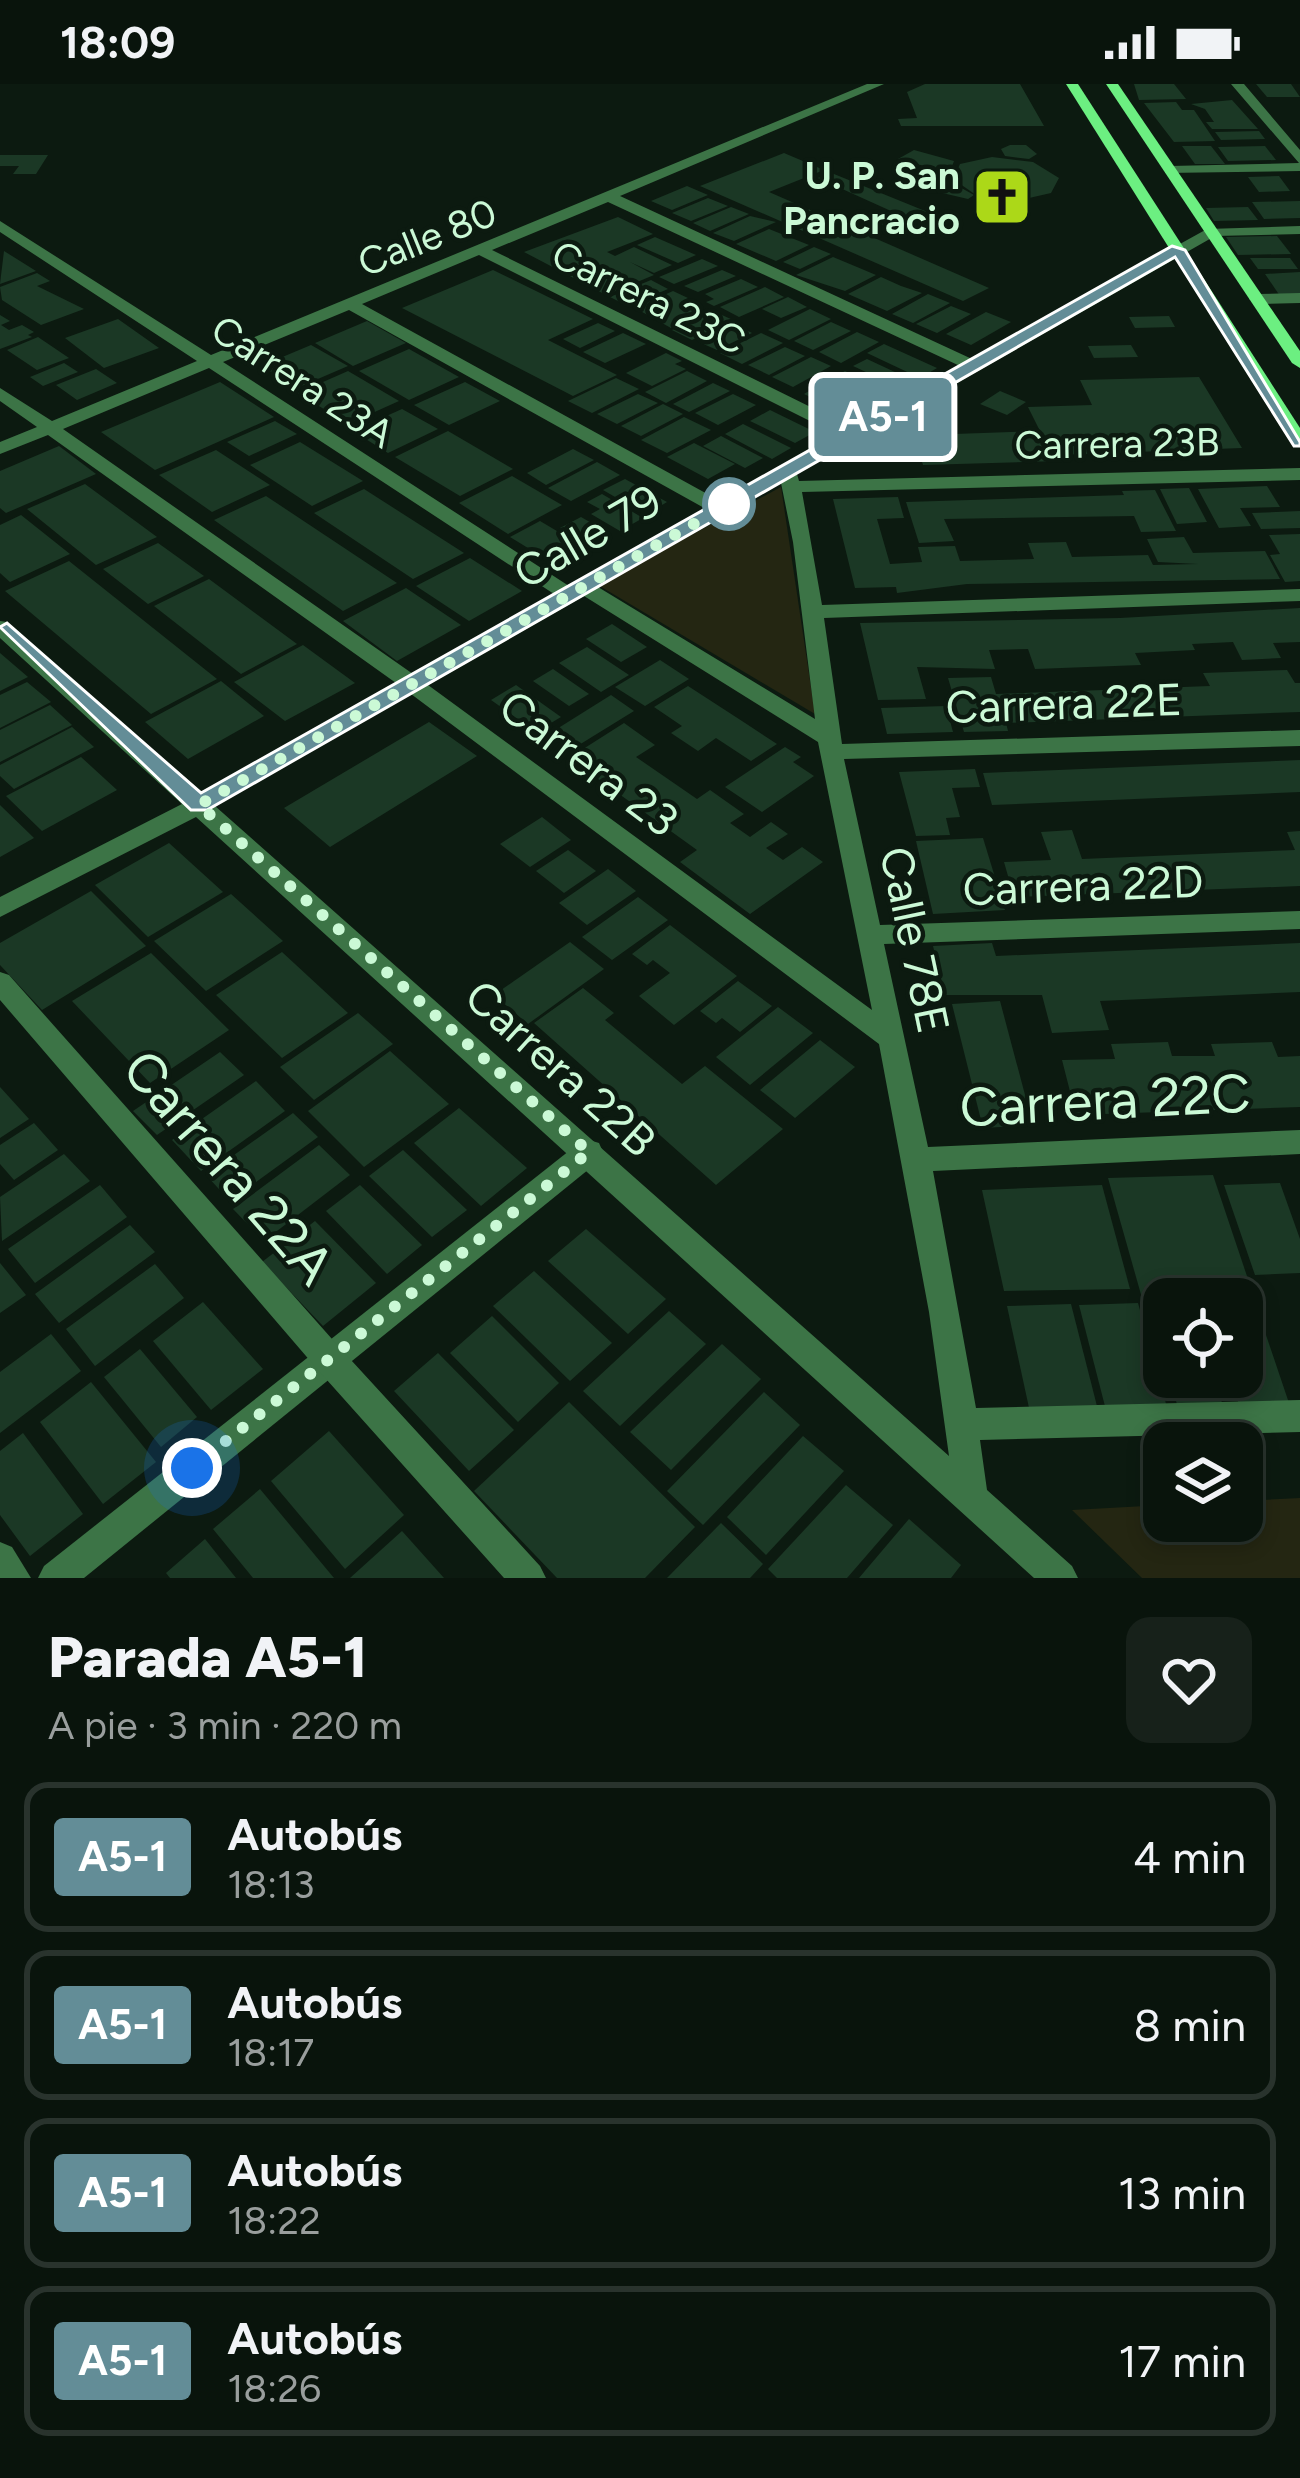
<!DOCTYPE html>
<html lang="es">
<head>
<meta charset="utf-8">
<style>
  body { margin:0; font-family:Figtree,sans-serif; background:#17211a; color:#f1f3f6; height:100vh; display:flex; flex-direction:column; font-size:45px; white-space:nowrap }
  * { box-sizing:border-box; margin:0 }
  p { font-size:39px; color:#999e9d }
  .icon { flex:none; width:66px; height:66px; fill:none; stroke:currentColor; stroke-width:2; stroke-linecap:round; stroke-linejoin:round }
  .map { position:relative; height:1494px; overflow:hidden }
  .sheet { display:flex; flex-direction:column; background:#09140c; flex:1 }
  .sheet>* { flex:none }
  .badge { padding:0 24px; border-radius:9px; font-size:42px; line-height:78px }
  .buttons { position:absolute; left:1143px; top:1194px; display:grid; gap:24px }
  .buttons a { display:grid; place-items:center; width:120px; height:120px; border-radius:24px; background:#09140c; box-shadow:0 6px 18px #0003,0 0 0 3px #29332d; font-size:60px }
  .you { position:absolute; width:60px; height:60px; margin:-30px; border:9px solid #fff; border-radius:50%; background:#1a73e8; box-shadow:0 0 0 18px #1a73e833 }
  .map>.badge { position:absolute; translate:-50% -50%; box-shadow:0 0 0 6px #fff }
  .round { display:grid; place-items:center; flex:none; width:126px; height:126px; border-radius:24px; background:#17211a }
  .head { display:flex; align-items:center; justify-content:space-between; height:204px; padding:0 48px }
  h1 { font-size:57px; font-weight:800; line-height:90px }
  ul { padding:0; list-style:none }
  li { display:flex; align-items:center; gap:36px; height:150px; margin:0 24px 18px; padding:0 24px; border:6px solid #29332d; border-radius:24px }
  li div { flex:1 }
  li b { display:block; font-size:45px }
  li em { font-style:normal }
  li .badge { min-width:132px; font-weight:700; text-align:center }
  .status { display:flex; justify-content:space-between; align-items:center; height:84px; padding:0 60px; background:#09140c; direction:ltr }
  .status svg { height:33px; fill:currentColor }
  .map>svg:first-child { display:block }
</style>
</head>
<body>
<div class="status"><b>18:09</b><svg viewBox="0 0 49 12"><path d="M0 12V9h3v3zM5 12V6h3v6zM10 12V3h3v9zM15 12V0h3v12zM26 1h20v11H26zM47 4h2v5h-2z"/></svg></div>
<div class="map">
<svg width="1300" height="1494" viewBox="0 0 1300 1494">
  <rect width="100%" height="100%" fill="#0c1a10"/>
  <!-- green -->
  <g fill="#242612">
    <path d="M781 403 815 630 598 501Z"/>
    <path d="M1300 1414V1494H1142L1072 1426 1164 1421V1437H1242V1417Z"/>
  </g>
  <!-- building -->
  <g fill="#1b3825">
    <path d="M925 0H1020L1044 42H901L898 35 917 34 907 8Z"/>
    <path d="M1134 0H1174L1186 15 1139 16Z"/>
    <path d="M1256 0H1291L1300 13H1267Z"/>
    <path d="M1232 16 1258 45H1212L1206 38H1214L1205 25 1191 20Z"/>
    <path d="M1176 18 1182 26H1194L1215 57 1174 58 1144 19Z"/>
    <path d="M1259 47 1265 55 1221 56 1215 48Z"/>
    <path d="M1010 61H1026L1037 70 1029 75 1005 72 1001 65Z"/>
    <path d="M1182 62H1211L1225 80H1195Z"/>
    <path d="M1265 62 1276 76 1228 77 1218 63Z"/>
    <path d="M914 66 954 77 947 96 974 111 968 115 938 108 923 95 928 83 898 75Z"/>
    <path d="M784 69 824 86 769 108 989 204 963 217 700 102Z"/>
    <path d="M0 71H48L36 90H13L19 82H0Z"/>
    <path d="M992 73 1033 78 1059 94 1051 109 1016 117 976 111 953 95 960 80Z"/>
    <path d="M829 88 935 131 895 148 870 137 891 127 818 94Z"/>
    <path d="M1279 92 1290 107 1259 108 1248 93Z"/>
    <path d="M687 102 708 111 672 126 651 117Z"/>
    <path d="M708 114 728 122 691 137 672 129Z"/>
    <path d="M1300 117V134L1264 135 1252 118Z"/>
    <path d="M731 123 749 130 710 147 693 139Z"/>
    <path d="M1248 123 1258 136 1214 137 1206 124Z"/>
    <path d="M750 132 776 138 734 157 713 149Z"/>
    <path d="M618 133 653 150 607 168 615 172 634 163 672 181 654 189 630 178 654 191 606 211 524 168Z"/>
    <path d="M769 145 809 161 776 177 736 160Z"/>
    <path d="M1277 152 1291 170 1238 171 1226 153Z"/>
    <path d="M655 153 696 171 678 179 637 161Z"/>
    <path d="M814 163 831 170 800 185 783 178Z"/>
    <path d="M4 167 36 187 0 200Z"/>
    <path d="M833 173 857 183 876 191 845 207 796 191Z"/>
    <path d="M1250 174H1290L1298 185H1258Z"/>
    <path d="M702 175 718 182 674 200 659 193Z"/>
    <path d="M493 186 593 235 548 256 617 291 573 312 402 224Z"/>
    <path d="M722 186 736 192 698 208 684 202Z"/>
    <path d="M1300 188V212H1280L1265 190Z"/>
    <path d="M37 189 50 197 37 202 84 225 41 241 2 216 0 203Z"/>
    <path d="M881 193 901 202 922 209 887 227 848 210Z"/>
    <path d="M741 195 758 203 714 222 706 218 714 215 705 210Z"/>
    <path d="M651 196 668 205 628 222 610 213Z"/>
    <path d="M765 203 784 213 739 233 720 223Z"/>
    <path d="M673 207 688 214 681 218 703 228 671 244 635 224Z"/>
    <path d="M928 210 950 219 913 239 892 230Z"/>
    <path d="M788 213 807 223 781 234 762 225Z"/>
    <path d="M951 222 971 230 937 249 916 240Z"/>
    <path d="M810 225 831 235 789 256 768 246Z"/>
    <path d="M713 227 733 236 692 256 672 246Z"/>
    <path d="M986 228 1011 238 971 261 946 250Z"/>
    <path d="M0 231 10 237 1 241 9 246 22 241 34 248 28 251 32 253 0 265Z"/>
    <path d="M1169 232 1175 243 1135 244 1129 233Z"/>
    <path d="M118 235 159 264 104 284 65 254Z"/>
    <path d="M367 237 406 259 353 282 315 259Z"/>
    <path d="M831 238 851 247 813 266 794 257Z"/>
    <path d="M598 239 615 247 580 264 563 255Z"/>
    <path d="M734 240 752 249 717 266 699 258Z"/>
    <path d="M857 248 879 258 841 279 819 268Z"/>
    <path d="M623 249 646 260 605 279 583 268Z"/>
    <path d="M761 249 783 259 742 280 720 269Z"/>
    <path d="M38 253 69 274 37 286 7 266Z"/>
    <path d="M884 260 937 284 920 294 867 269Z"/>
    <path d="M311 261 348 282 297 304 261 282Z"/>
    <path d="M1131 261 1138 273 1094 274 1088 262Z"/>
    <path d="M785 263 805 272 769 291 748 281Z"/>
    <path d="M409 265 459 293 409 316 359 287Z"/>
    <path d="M666 269 682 277 675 280 686 285 652 302 626 289Z"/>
    <path d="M811 273 831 282 793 303 772 293Z"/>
    <path d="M867 275 912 296 898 303 853 282Z"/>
    <path d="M64 279 78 288 43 302 30 293Z"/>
    <path d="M96 285 117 299 77 316 56 301Z"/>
    <path d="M348 287 399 317 348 340 298 309Z"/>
    <path d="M687 287 707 297 666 319 645 308Z"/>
    <path d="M845 287 875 301 858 310 828 296Z"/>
    <path d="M1199 293 1242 364 1056 371 1058 377 923 381 917 362 929 361 926 351 1040 347 1028 323 1092 321 1080 296Z"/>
    <path d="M616 294 639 305 592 329 568 317Z"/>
    <path d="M220 298 274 333 155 386 101 348Z"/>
    <path d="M465 298 500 317 449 341 414 321Z"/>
    <path d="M713 299 730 307 689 328 673 320Z"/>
    <path d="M821 300 858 317 839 327 804 310Z"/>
    <path d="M1000 307 1026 318 1007 331 980 320Z"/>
    <path d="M638 310 658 319 617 340 597 330Z"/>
    <path d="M733 310 756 321 718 341 695 329Z"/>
    <path d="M663 320 683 330 641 352 621 342Z"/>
    <path d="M402 325 438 345 388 369 353 347Z"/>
    <path d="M770 326 815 348 795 359 750 337Z"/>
    <path d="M684 333 711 346 667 369 641 356Z"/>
    <path d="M275 337 297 350 249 372 227 358Z"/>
    <path d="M743 340 791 364 772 375 725 350Z"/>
    <path d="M448 347 513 385 460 412 395 373Z"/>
    <path d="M721 352 763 374 745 384 703 362Z"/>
    <path d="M300 358 363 397 312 422 250 381Z"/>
    <path d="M694 359 735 380 708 395 667 373Z"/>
    <path d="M59 362 96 390 6 429 0 424V387Z"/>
    <path d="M573 365 594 376 546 401 527 389Z"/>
    <path d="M216 366 270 401 212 428 159 391Z"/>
    <path d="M597 378 620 391 571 417 548 404Z"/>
    <path d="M512 392 562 421 508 450 459 419Z"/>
    <path d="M625 395 667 418 646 431 603 406Z"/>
    <path d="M85 400 157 453 96 481 27 425Z"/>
    <path d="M1267 402 1280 423 1240 424 1251 442 1219 444 1198 405Z"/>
    <path d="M1189 404 1207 438 1177 440 1160 405Z"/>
    <path d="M364 405 464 469 413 495 314 429Z"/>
    <path d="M1155 406 1176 447 1141 448 1134 432 944 435 954 457 919 459 906 418 1124 411 1122 407Z"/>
    <path d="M602 410 643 434 620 447 591 430 600 425 587 418Z"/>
    <path d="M266 412 397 499 343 527 214 436Z"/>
    <path d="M898 413 904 434 877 435 890 480 922 478 918 463 955 462 960 477 1034 475 1028 459 1066 458 1072 473 1148 471 1153 481 1198 480 1158 478 1147 455 1184 453 1193 469 1265 467 1280 495 967 500 897 509 896 503 855 504 833 415Z"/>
    <path d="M1300 427V444L1261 445 1252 429Z"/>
    <path d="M21 431 70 470 10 498 0 489V441Z"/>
    <path d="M581 433 609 449 588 461 560 444Z"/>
    <path d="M540 437 589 466 559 483 510 453Z"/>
    <path d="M1300 450V497L1285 498 1270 471 1280 470 1269 451Z"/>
    <path d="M158 459 204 492 148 520 103 485Z"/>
    <path d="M470 474 522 507 469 537 416 502Z"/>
    <path d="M69 477 217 595 151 630 5 507Z"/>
    <path d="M209 495 297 560 241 590 154 522Z"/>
    <path d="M406 504 461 541 397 577 343 537Z"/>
    <path d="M1300 524V558L1273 559 1281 574 1242 576 1233 558 1192 560 1195 566 1135 569 1141 581 1035 585 1028 565 989 566 995 585 917 583 926 615 878 616 860 539 1120 534Z"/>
    <path d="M612 540 647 563 621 578 586 555Z"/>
    <path d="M303 561 355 599 285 637 234 598Z"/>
    <path d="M587 563 629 591 601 608 559 579Z"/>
    <path d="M0 569 28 593 0 607Z"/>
    <path d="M660 576 689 595 645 622 615 603Z"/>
    <path d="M553 585 589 610 569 622 533 597Z"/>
    <path d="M1287 586 1295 599H1300V628L1006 639 1008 647 964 648 948 594 991 593 996 610 1210 602 1203 589Z"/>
    <path d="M221 597 264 632 188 675 145 638Z"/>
    <path d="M27 598 51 618 0 644V611Z"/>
    <path d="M516 601 561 633 536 648 491 616Z"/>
    <path d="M688 602 742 637 777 660 751 677 716 654 698 667 671 649 682 642 654 623Z"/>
    <path d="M611 611 634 627 574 664 552 648Z"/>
    <path d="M50 621 72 641 0 678V646Z"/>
    <path d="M946 622 953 648 887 650 881 624Z"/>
    <path d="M429 638 477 672 330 763 284 724Z"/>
    <path d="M624 639 655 661 636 673 697 715 710 706 744 730 730 739 750 753 771 738 788 750 766 764 783 776 802 763 823 778 750 830 680 778 697 766 569 674Z"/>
    <path d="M72 643 94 663 14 705 0 692V681Z"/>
    <path d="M785 663 801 673 793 678 814 692 762 728 725 703Z"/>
    <path d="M81 673 117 706 42 747 6 712Z"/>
    <path d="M1300 676V708L992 721 983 689Z"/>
    <path d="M975 685 980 703 952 704 960 733 946 734 950 751 916 752 899 688Z"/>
    <path d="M0 721 34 754 0 773Z"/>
    <path d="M542 733 571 756 530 783 500 760Z"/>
    <path d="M1072 746 1082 775 1295 766 1287 748 1300 747V802L1014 813 1004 778 1051 776 1041 748Z"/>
    <path d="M983 754 1005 826 933 830 916 757Z"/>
    <path d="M169 759 223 808 148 853 95 801Z"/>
    <path d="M568 766 596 787 564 809 536 787Z"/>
    <path d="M608 785 636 807 587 841 559 819Z"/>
    <path d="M91 807 146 862 42 926 0 881V859Z"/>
    <path d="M231 810 283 857 206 907 154 857Z"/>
    <path d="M638 813 668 836 612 876 582 853Z"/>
    <path d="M670 841 737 892 674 941 639 912 670 889 653 876 647 881 632 870Z"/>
    <path d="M570 858 604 885 528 940 494 911Z"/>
    <path d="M992 859 996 872 1300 859V908L1100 917 1109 946 1052 949 1042 911H945L933 862Z"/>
    <path d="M282 868 348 929 282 974 216 911Z"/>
    <path d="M151 869 229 946 150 999 72 917Z"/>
    <path d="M738 897 772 922 740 948 722 934 716 939 700 927Z"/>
    <path d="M583 904 614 929 605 936 682 1000 705 982 783 1045 716 1101 534 939Z"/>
    <path d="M1000 917 1033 1041 983 1044 952 920Z"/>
    <path d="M778 923 813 949 750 1001 716 973Z"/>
    <path d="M358 929 393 960 314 1016 280 983Z"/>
    <path d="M820 956 855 983 795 1034 760 1006Z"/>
    <path d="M1168 958 1172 972H1215L1211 960 1272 958 1278 973 1300 972V1023L1076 1031 1062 976 1115 975 1111 960Z"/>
    <path d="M390 967 449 1020 364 1083 308 1027Z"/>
    <path d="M220 968 244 991 157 1051 133 1027Z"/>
    <path d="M256 997 285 1027 201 1087 172 1056Z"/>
    <path d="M0 1003 29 1035 0 1054Z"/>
    <path d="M459 1024 527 1084 481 1122 414 1059Z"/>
    <path d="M293 1029 318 1053 230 1117 206 1091Z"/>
    <path d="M34 1039 58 1066 14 1096 0 1080V1061Z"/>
    <path d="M319 1061 350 1091 264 1157 233 1125Z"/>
    <path d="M403 1066 467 1126 432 1153 369 1092Z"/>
    <path d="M64 1070 90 1097 2 1157 0 1113Z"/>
    <path d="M1213 1091 1253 1210 1142 1214 1108 1094Z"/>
    <path d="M1280 1099 1300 1155V1189L1255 1191 1224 1101Z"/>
    <path d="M100 1101 127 1133 35 1199 8 1165Z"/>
    <path d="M360 1101 422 1161 387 1190 326 1127Z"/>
    <path d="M1102 1101 1130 1205 1004 1207 982 1106Z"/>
    <path d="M315 1137 376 1199 323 1242 262 1178Z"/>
    <path d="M130 1141 155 1168 59 1239 35 1210Z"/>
    <path d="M586 1145 666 1215 628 1250 548 1177Z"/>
    <path d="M0 1179 26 1211 0 1229Z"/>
    <path d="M155 1180 184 1214 95 1282 66 1245Z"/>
    <path d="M534 1187 612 1259 570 1297 493 1222Z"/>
    <path d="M203 1218 263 1285 211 1326 153 1257Z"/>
    <path d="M1138 1219 1168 1327 1107 1330 1079 1221Z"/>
    <path d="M1071 1220 1099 1330 1031 1333 1007 1222Z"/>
    <path d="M669 1227 706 1260 620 1342 583 1307Z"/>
    <path d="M492 1232 559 1299 518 1338 450 1269Z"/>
    <path d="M51 1250 81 1287 0 1349V1288Z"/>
    <path d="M1266 1251 1290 1322 1240 1324 1230 1293H1242V1252Z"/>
    <path d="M722 1260 761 1295 671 1386 630 1348Z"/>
    <path d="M140 1265 197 1333 161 1363 104 1293Z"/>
    <path d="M438 1269 514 1346 469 1387 394 1307Z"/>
    <path d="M1169 1293H1214L1224 1325 1179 1327Z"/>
    <path d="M91 1298 156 1378 103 1420 40 1338Z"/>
    <path d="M764 1308 800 1341 703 1441 667 1407Z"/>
    <path d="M569 1318 695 1443 645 1494H557L474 1407Z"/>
    <path d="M329 1347 404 1431 345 1485 271 1397Z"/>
    <path d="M23 1349 83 1430 30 1472 0 1431V1367Z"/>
    <path d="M803 1352 844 1387 766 1471 727 1433Z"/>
    <path d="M846 1401 893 1441 847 1494H777L768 1485Z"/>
    <path d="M260 1405 334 1494H253L213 1445Z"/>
    <path d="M909 1435 961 1481 951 1494H859Z"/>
    <path d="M721 1439 763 1480 750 1494H667Z"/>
    <path d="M402 1447 444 1494H350Z"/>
    <path d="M205 1455 236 1494H170L166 1489Z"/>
  </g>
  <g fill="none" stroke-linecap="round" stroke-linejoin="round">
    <!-- lane -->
    <g fill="#3c7446" fill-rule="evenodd">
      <path d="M589 1056 599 1059 603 1068 599 1077 84 1494H38L44 1482 579 1059Z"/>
      <path d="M0 1458 12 1463 31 1494H0Z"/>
    </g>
    <!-- street -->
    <g fill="#3c7446" fill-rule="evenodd">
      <path d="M867 0H884L620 112 972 275 1207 145 1300 142V150L1215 152 797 390 799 397 1300 384V396L802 408 822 521 1300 505V517L824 534 842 660 1300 646V662L844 675 880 841 1300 827V845L884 860 928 1063 1300 1046V1070L933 1087 976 1324 1300 1316V1348L980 1356 987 1406 1072 1482 1078 1494H1034L196 733 0 833V813L182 720 0 554V537L7 538 201 710 396 599 48 351 0 370V358L37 343 0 317V304L52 337 197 277 0 148V137L211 271ZM608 118 960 282 851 343 492 166ZM479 171 838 351 720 417 362 220ZM349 226 706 425 569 502 223 278ZM209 284 554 510 413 590 63 345ZM781 399 793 458 815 635 598 503ZM584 512 818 658 872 926 428 601ZM411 610 879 960 929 1228 949 1372 215 722Z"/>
      <path d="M1231 0H1244L1300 66V87L1165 89V83L1170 82 1299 79Z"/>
      <path d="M1300 209V219L1257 220 1249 215 1257 210Z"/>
      <path d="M0 888 9 891 340 1264 540 1482 546 1494H504L318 1286 0 916Z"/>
    </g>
    <!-- secondary -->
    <g fill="#6cef81" fill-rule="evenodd">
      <path d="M1066 0H1078L1300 344V363L1291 358Z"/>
      <path d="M1106 0H1118L1300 267V284L1292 279Z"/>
    </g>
  </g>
  <!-- line -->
  <path fill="#638d97" stroke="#fff" stroke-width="3" d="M1172 162 1185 166 1300 358V362H1294L1175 173 207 726H191L0 543 7 539 201 709Z"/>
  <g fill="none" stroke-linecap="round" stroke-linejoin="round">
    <!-- walk -->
    <path stroke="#cbf9d6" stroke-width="12" stroke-dasharray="0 21.6" d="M192 1384 589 1068 199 721 729 420"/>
  </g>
  <!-- icons -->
  <defs>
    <symbol id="church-square" viewBox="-11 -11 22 22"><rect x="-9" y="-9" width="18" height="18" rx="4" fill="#acd818" stroke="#0c1a10"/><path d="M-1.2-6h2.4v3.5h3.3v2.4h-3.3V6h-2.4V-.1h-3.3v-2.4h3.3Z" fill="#111"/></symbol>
  </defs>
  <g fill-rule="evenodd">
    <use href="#church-square" x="969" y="80" width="66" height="66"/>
  </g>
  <!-- markers -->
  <circle fill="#fff" stroke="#638d97" stroke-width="6" cx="729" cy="420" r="24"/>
  <g text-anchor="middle" stroke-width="9" stroke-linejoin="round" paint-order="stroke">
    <!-- far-poi labels -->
    <g font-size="39" font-weight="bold" fill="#cbf9d6" stroke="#0c1a10" text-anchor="end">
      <text x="960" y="105">U. P. San<tspan x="960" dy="45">Pancracio</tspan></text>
    </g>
    <!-- far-street labels -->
    <g font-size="39" fill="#cbf9d6" stroke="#0c1a10">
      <text transform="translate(427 153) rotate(-22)" y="14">Calle 80</text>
      <text transform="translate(649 213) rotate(26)" y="14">Carrera 23C</text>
      <text transform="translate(303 297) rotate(33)" y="14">Carrera 23A</text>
      <text transform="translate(1117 359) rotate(-1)" y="14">Carrera 23B</text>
    </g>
    <!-- street labels -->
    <g font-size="45" fill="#cbf9d6" stroke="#0c1a10">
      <text transform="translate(587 452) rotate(-30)" y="16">Calle 79</text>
      <text transform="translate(1064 619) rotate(-2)" y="16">Carrera 22E</text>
      <text transform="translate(589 679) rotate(37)" y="16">Carrera 23</text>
      <text transform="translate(1083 801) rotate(-2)" y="16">Carrera 22D</text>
      <text transform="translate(915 856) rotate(78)" y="16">Calle 78E</text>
      <text transform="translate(561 984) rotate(42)" y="16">Carrera 22B</text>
    </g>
    <!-- near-street labels -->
    <g font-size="54" fill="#cbf9d6" stroke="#0c1a10">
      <text transform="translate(1105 1016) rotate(-3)" y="19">Carrera 22C</text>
      <text transform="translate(229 1083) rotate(49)" y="19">Carrera 22A</text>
    </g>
  </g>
</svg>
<div class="buttons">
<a><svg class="icon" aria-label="locate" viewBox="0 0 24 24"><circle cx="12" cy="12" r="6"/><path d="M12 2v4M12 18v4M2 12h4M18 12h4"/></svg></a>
<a><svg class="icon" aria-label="layers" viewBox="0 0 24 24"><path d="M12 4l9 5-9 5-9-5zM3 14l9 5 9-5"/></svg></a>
</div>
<div class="you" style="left:192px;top:1384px"></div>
<b class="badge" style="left:883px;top:333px;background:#638d97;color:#fff">A5-1</b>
</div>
<section class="sheet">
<div class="head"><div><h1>Parada A5-1</h1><p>A pie · 3 min · 220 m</p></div><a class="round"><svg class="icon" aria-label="heart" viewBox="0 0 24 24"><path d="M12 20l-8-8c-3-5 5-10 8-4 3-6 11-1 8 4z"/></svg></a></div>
<ul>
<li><span class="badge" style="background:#638d97;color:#fff">A5-1</span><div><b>Autobús</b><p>18:13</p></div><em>4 min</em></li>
<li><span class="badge" style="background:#638d97;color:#fff">A5-1</span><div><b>Autobús</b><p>18:17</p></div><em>8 min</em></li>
<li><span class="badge" style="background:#638d97;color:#fff">A5-1</span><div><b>Autobús</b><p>18:22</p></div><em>13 min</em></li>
<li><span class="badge" style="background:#638d97;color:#fff">A5-1</span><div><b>Autobús</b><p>18:26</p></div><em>17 min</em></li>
</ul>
</section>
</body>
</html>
